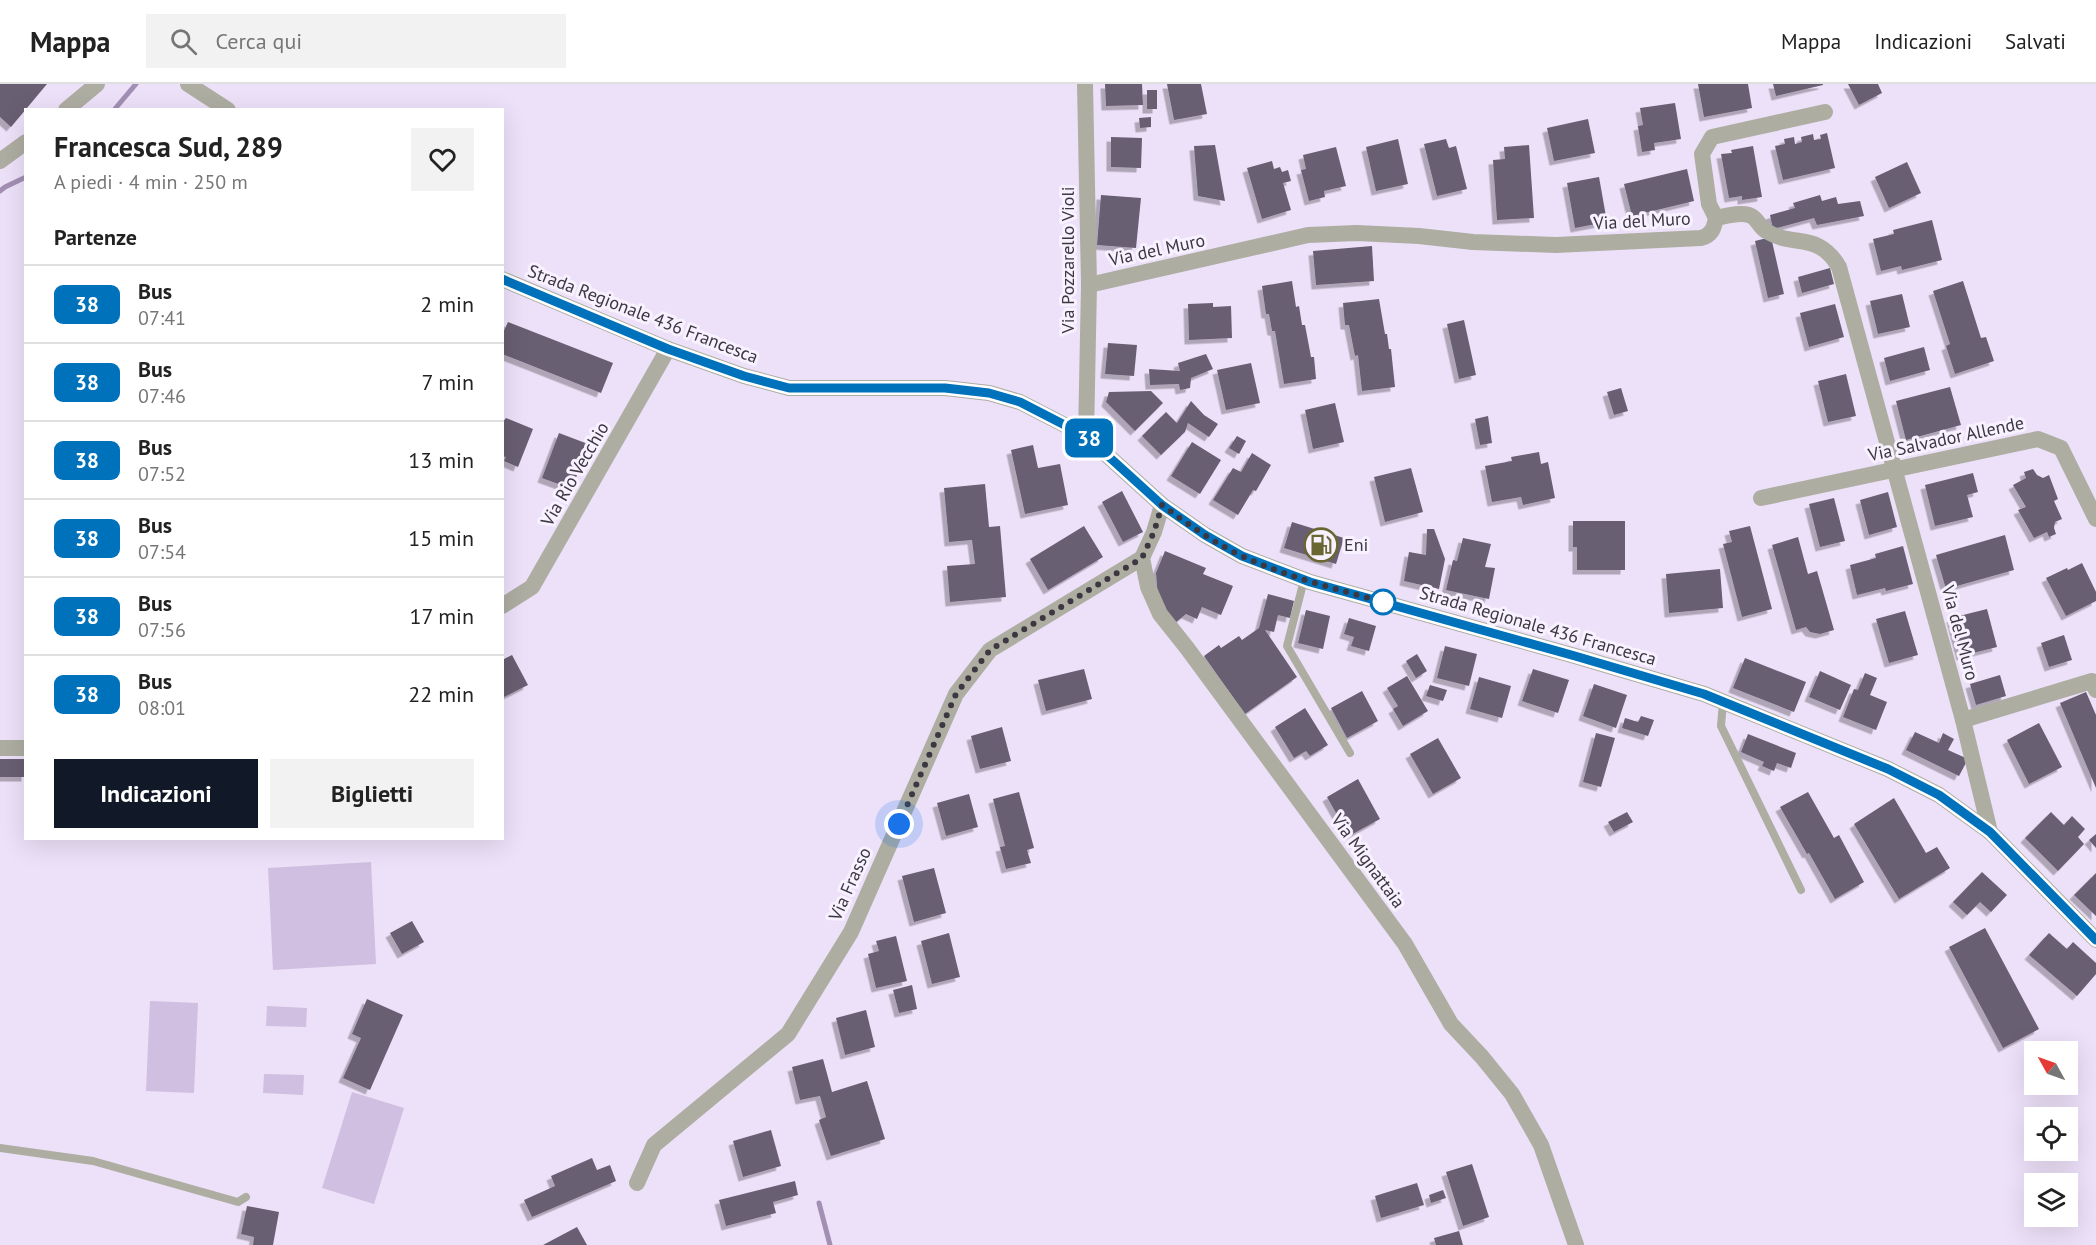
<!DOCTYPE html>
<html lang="it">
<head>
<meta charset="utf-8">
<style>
  body { margin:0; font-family:"PT Sans",sans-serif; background:#f2f2f2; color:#222; height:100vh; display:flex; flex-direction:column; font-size:22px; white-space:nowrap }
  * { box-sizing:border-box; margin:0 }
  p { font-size:20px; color:#767676 }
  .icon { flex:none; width:33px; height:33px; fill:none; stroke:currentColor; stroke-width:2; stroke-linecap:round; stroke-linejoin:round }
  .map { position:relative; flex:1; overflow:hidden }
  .drawer { position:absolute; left:24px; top:24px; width:480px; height:732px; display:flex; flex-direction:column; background:#fff; border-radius:0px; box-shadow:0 6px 24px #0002 }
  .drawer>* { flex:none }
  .badge { padding:0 12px; border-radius:9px; font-size:21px; line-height:39px }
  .needle { width:39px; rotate:310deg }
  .buttons { position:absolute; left:2024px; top:957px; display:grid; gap:12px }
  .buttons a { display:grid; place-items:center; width:54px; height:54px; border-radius:0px; background:#fff; box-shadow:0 6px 24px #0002; font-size:30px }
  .you { position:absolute; width:30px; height:30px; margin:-15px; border:4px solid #fff; border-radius:50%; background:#1a73e8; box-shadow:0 0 0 9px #1a73e833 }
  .map>.badge { position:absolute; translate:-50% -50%; box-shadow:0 0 0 3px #fff }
  h2 { padding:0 30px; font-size:22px; line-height:54px }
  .round { display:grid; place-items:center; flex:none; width:63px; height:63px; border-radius:0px; background:#f2f2f2 }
  .headline { display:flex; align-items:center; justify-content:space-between; height:102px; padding:0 30px }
  h1 { font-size:28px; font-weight:600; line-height:45px }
  .action { display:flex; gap:12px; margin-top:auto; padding:12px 30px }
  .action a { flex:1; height:69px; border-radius:0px; background:#111827; color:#fff; font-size:24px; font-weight:600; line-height:69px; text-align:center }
  .action a+a { background:#f2f2f2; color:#222 }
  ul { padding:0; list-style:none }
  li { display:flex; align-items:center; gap:18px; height:78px; padding:0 30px; border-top:2px solid #e0e0e0 }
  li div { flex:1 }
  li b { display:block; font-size:22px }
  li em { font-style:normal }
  li .badge { min-width:66px; font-weight:700; text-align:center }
  header { display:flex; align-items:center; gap:36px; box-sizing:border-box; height:84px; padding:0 30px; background:#fff; border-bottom:2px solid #e0e0e0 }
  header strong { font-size:28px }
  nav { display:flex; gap:33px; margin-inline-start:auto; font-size:21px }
  .search { width:420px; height:54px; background:#f2f2f2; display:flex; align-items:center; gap:15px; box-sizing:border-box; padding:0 21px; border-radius:0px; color:#767676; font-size:22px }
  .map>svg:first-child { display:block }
</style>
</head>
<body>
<header>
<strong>Mappa</strong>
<div class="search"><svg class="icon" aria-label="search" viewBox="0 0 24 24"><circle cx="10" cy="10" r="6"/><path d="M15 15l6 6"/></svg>Cerca qui</div>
<nav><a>Mappa</a><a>Indicazioni</a><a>Salvati</a></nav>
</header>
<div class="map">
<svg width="2096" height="1161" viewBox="0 0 2096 1161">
  <defs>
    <filter id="shadow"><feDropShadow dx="-4.5" dy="4.5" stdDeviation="0" flood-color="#0004"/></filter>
  </defs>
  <rect width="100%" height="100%" fill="#ede1f9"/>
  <!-- green -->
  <g fill="#d0bfe1">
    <path d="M371 778 376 880 273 886 268 784Z"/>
    <path d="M150 917 198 919 194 1009 146 1007Z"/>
    <path d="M267 922 307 924 306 943 266 942Z"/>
    <path d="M264 990 304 991 303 1011 263 1009Z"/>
    <path d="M352 1008 404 1024 374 1120 322 1104Z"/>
  </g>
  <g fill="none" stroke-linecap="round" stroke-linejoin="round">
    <!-- stream -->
    <g stroke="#a28fb3" stroke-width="5">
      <path d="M114 26 136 0"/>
      <path d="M0 107 5 103 26 93"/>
      <path d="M819 1119 830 1161"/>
    </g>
  </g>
  <!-- building -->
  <g fill="#685e72" filter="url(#shadow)">
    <path d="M0 0H47L11 43 0 33Z"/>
    <path d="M1105 0H1142L1143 21 1106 22Z"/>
    <path d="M1167 0H1201L1207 30 1174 36Z"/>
    <path d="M1698 0H1748L1752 24 1704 33Z"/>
    <path d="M1773 0H1823V1L1776 12Z"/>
    <path d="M1848 0H1878L1882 9 1859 21Z"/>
    <rect x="1147" y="6" width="10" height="19"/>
    <path d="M1675 19 1681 55 1654 59 1655 66 1642 68 1638 42 1643 41 1640 24Z"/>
    <path d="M1151 33V43L1140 44 1139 34Z"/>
    <path d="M1588 35 1595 69 1554 77 1547 44Z"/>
    <path d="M1827 49 1835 84 1783 96 1775 62 1785 60 1784 55 1794 53 1795 60 1802 58 1801 53 1813 50 1814 56 1821 55 1820 51Z"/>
    <path d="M1111 53 1142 54 1141 84 1111 83Z"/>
    <path d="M1398 55 1408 100 1376 107 1366 63Z"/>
    <path d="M1446 55 1449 64 1456 62 1467 105 1437 112 1424 60Z"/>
    <path d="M1215 61 1225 117 1198 112 1194 62Z"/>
    <path d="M1529 61 1534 134 1497 136 1493 76 1505 75 1504 63Z"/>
    <path d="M1753 62 1762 113 1742 116V112L1729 114 1721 70 1732 69 1731 66Z"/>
    <path d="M1336 63 1346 102 1324 107 1325 113 1309 117 1301 86 1306 85 1303 71Z"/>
    <path d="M1272 77 1274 85 1280 83 1282 88 1288 86 1291 97 1283 99 1291 126 1262 135 1247 84Z"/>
    <path d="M1907 78 1921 109 1889 124 1875 93Z"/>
    <path d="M1687 85 1694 117 1632 132 1624 100Z"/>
    <path d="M1599 93 1607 138 1575 144 1567 99Z"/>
    <path d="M1101 111 1141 114 1136 164 1097 161Z"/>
    <path d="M1820 111 1822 117 1836 113 1838 120 1860 117 1864 132 1817 141 1814 134 1773 145 1770 131 1795 124 1793 119Z"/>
    <path d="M1932 136 1942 176 1902 186 1901 182 1881 187 1873 155 1894 150 1893 146Z"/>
    <path d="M1771 153 1784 210 1768 214 1755 157Z"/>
    <path d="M1372 162 1374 197 1316 201 1313 167Z"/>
    <path d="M1830 184 1834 200 1802 209 1798 193Z"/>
    <path d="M1292 197 1296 223 1299 222 1302 241H1305L1311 273H1314L1316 295 1284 300 1275 247H1272L1269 230H1266L1262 202Z"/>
    <path d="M1963 197 1981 254 1986 253 1994 277 1955 290 1946 262 1950 260 1933 207Z"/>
    <path d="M1902 210 1910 243 1878 250 1870 217Z"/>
    <path d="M1379 215 1385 250H1387L1389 265H1391L1395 303 1362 307 1358 271 1355 272 1349 241H1345L1343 219Z"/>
    <path d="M1213 219V223L1231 222 1232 254 1189 256 1188 220Z"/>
    <path d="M1835 220 1844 253 1809 263 1800 229Z"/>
    <path d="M1464 236 1476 291 1459 295 1447 240Z"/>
    <path d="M508 238 613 279 601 309 502 270V251Z"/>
    <path d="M1108 259 1137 261 1134 292 1105 290Z"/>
    <path d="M1924 263 1930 286 1890 297 1884 274Z"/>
    <path d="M1206 270 1213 285 1191 294 1190 304 1180 306 1179 300 1150 301 1149 285 1180 287 1178 279Z"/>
    <path d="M1251 279 1260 319 1226 326 1217 286Z"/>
    <path d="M1846 290 1856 332 1828 338 1818 297Z"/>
    <path d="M1950 303 1961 341 1906 356 1896 317Z"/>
    <path d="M1621 304 1628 327 1614 331 1607 308Z"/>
    <path d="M1151 307 1163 319 1135 347 1106 318 1109 308Z"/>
    <path d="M1191 317 1204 331 1218 340 1209 353 1188 339 1185 348 1161 371 1142 352 1166 328 1177 339Z"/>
    <path d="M1335 319 1344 358 1313 365 1305 326Z"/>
    <path d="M1488 332 1492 359 1480 361 1475 335Z"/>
    <path d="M506 334 533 345 518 383 504 377 506 373 502 372V339Z"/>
    <path d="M559 349 588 360 572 405 542 394Z"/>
    <path d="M1237 352 1246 357 1239 370 1229 364Z"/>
    <path d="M1192 358 1221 376 1200 410 1171 392Z"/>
    <path d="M1033 361 1038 384 1060 380 1068 421 1025 430 1011 366Z"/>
    <path d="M1539 368 1541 380 1548 378 1555 414 1523 421 1521 413 1492 418 1485 382 1512 377 1511 373Z"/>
    <path d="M1252 369 1271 381 1256 407 1253 406 1238 431 1213 416 1233 384 1241 388Z"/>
    <path d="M1411 384 1423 428 1385 438 1374 393Z"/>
    <path d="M2033 385 2037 391 2043 394 2049 391 2058 415 2054 417 2062 435 2055 438 2054 444 2056 450 2049 453 2047 448 2034 454 2018 426 2026 423 2013 401 2026 394 2024 388Z"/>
    <path d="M1973 389 1978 408 1967 411 1973 433 1935 442 1925 401Z"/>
    <path d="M985 400 989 443 1000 442 1006 513 950 518 947 482 975 480 972 456 949 458 944 404Z"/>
    <path d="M1122 407 1143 448 1123 458 1102 418Z"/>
    <path d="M1888 408 1897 443 1869 451 1860 416Z"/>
    <path d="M1834 414 1845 457 1820 463 1809 420Z"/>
    <path d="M1573 437H1625V486H1577V463H1573Z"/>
    <path d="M1292 438 1344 454 1336 480 1284 464Z"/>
    <path d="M1084 442 1103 473 1048 506 1030 475Z"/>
    <path d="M1750 442 1772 525 1742 533 1723 460 1732 458 1729 447Z"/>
    <path d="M1427 445H1434L1445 475 1439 505 1404 497 1409 468 1426 471Z"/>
    <path d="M2005 451 2014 486 1946 505 1936 471Z"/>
    <path d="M1798 453 1808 490 1817 487 1834 546 1820 550 1810 548 1806 543 1796 546 1772 461Z"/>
    <path d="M1463 454 1491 460 1485 483 1495 484 1489 515 1446 506 1453 476 1457 477Z"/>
    <path d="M1903 462 1913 500 1886 507 1885 504 1857 511 1850 481 1876 474 1875 470Z"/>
    <path d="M1165 467 1206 484 1203 490 1233 502 1221 531 1202 523 1197 535 1186 530 1175 539 1158 514 1156 489Z"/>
    <path d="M2082 479 2096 508V517L2066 532 2046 494 2067 484 2068 486Z"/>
    <path d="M1720 485 1723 524 1669 529 1666 490Z"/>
    <path d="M1268 510 1294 517 1290 534 1278 531 1274 548 1265 546 1297 593 1245 630 1204 572 1219 561 1221 564 1239 552 1242 556 1259 544Z"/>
    <path d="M1987 525 1997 563 1961 572 1951 534Z"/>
    <path d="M1306 526 1330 532 1323 565 1298 559Z"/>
    <path d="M1905 527 1918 571 1889 579 1876 535Z"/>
    <path d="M1349 534 1376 542 1369 567 1351 562 1354 553 1344 550Z"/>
    <path d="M2064 551 2072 576 2049 583 2041 559Z"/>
    <path d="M1445 562 1477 570 1469 602 1437 594Z"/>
    <path d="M1417 570 1427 587 1416 594 1406 577Z"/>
    <path d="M512 571 528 601 502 614V576Z"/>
    <path d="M1745 574 1806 598 1794 628 1733 604Z"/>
    <path d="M1084 585 1092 615 1046 627 1038 596Z"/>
    <path d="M1533 585 1569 596 1558 629 1522 617Z"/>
    <path d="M1820 587 1851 601 1840 626 1809 613Z"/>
    <path d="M1865 589 1877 594 1870 611 1887 618 1876 646 1843 633 1854 605 1858 606Z"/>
    <path d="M2000 591 2006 612 1976 621 1970 600Z"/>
    <path d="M1407 592 1428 627 1403 642 1393 625 1398 622 1387 604Z"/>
    <path d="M1479 593 1511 602 1502 634 1470 625Z"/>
    <path d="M1594 600 1627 611 1616 644 1583 632Z"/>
    <path d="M1430 601 1447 606 1443 617 1426 612Z"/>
    <path d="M1362 607 1378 637 1347 654 1331 624Z"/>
    <path d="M2086 608 2096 631V704L2060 619Z"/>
    <path d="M1305 624 1328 661 1310 672 1306 667 1294 674 1275 643Z"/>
    <path d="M1641 632 1654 636 1648 652 1622 644 1625 634 1638 638Z"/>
    <path d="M2039 639 2062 683 2029 700 2007 656Z"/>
    <path d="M1002 643 1011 677 980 685 971 652Z"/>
    <path d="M1915 648 1939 659 1943 649 1954 655 1948 666 1968 675 1959 692 1906 666Z"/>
    <path d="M1596 649 1615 654 1601 703 1583 698Z"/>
    <path d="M1748 650 1796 669 1791 684 1777 679 1774 687 1762 682 1764 678 1741 668Z"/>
    <path d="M1438 654 1461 694 1433 710 1410 670Z"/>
    <rect x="0" y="675" width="26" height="18"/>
    <path d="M1358 695 1380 735 1349 752 1327 713Z"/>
    <path d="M1019 708 1034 764 1027 766 1031 779 1006 785 1000 763 1005 762 993 715Z"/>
    <path d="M1808 708 1834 754 1839 751 1864 798 1835 815 1809 769 1807 770 1780 723Z"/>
    <path d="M969 710 978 743 946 752 937 719Z"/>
    <path d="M1894 714 1926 769 1937 763 1950 784 1899 815 1854 740Z"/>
    <path d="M1627 728 1633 738 1614 748 1608 738Z"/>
    <path d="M2051 728 2064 741 2072 732 2085 745 2078 753 2084 760 2058 787 2025 754Z"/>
    <path d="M2096 750V764L2089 756Z"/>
    <path d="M934 784 946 829 914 838 902 792Z"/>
    <path d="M1982 788 2007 811 1991 828 1980 818 1967 831 1953 818Z"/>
    <path d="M2096 789V832L2074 811Z"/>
    <path d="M412 837 424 858 402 870 390 849Z"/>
    <path d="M1985 844 2039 945 2003 964 1949 863Z"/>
    <path d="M949 849 960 893 932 900 921 857Z"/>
    <path d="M2049 849 2067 865 2073 858 2096 879V890L2077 912 2029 871Z"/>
    <path d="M896 852 907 897 876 904 868 870 879 867 876 857Z"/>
    <path d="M912 901 917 925 899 929 893 906Z"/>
    <path d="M367 915 403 931 370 1006 343 994 361 954 352 950Z"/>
    <path d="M866 926 875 963 845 971 836 934Z"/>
    <path d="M823 975 832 1008 867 997 885 1055 831 1072 819 1036 826 1033 820 1012 800 1016 792 983Z"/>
    <path d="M771 1046 781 1082 743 1093 733 1057Z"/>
    <path d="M592 1074 597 1086 610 1081 616 1097 532 1133 524 1116 555 1102 551 1092Z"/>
    <path d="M1472 1080 1489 1133 1463 1142 1446 1088Z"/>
    <path d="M795 1097 798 1111 773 1118 776 1129 726 1142 719 1116Z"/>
    <path d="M1417 1099 1424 1121 1381 1134 1375 1112Z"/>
    <path d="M1443 1106 1446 1114 1431 1119 1429 1111Z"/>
    <path d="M247 1122 279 1128 273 1161H253L254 1153 241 1150Z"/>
    <path d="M577 1143 587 1161H543Z"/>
    <path d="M1459 1147 1463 1161H1436L1434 1154Z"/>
  </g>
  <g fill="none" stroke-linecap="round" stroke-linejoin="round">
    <!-- service -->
    <g stroke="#adada2" stroke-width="8">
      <path d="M1304 496 1287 562 1350 669"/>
      <path d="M1723 618 1721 642 1801 806"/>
      <path d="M0 1064 93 1077 238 1118 246 1113"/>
    </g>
    <!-- minor -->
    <g stroke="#adada2" stroke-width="16">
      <path d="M1085 0 1089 201 1086 352"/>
      <path d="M66 26 97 0"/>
      <path d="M0 77 26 58"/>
      <path d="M1716 134 1709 120 1702 70 1712 53 1825 28"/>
      <path d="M1089 201 1308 151 1357 149 1419 152 1473 158 1556 161 1701 154C1712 151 1714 144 1716 134 1726 132 1739 128 1749 131 1757 133 1759 143 1766 147 1794 164 1818 147 1839 183L1963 636 1990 748"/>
      <path d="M1761 414 2038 355 2061 364 2096 435"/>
      <path d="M1162 421 1154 448 1142 474 1148 503 1160 530 1187 564 1405 860 1451 940 1482 973 1512 1010 1541 1061 1576 1161"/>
      <path d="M502 522 532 503 668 265"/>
      <path d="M1963 636 2092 597 2096 606"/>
      <path d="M0 664H26"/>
      <path d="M637 1099 654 1061 788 950 851 848 956 610 990 566 1142 474"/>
    </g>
    <!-- tertiary -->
    <g stroke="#adada2" stroke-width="16">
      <path d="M188 0 228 26"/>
      <path d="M502 195 668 265 744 292 789 304H945L989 309 1020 318 1086 352 1162 421 1205 451 1242 472 1310 498 1575 572 1704 610 1888 685 1939 711 1990 748 2096 856"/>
    </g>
  </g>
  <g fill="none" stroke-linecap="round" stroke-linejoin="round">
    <defs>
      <path id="line" d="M502 195 668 265 744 292 789 304H945L989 309 1020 318 1086 352 1162 421 1205 451 1242 472 1310 498 1575 572 1704 610 1888 685 1939 711 1990 748 2096 856"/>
    </defs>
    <!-- line casing -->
    <use href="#line" stroke="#fff" stroke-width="14"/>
    <!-- line -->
    <use href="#line" stroke="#0072bc" stroke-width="9"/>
    <!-- walk -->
    <path stroke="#3c3740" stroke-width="6" stroke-dasharray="0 10.8" d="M899 740 956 610 990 566 1142 474 1154 448 1162 421C1188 440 1214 459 1244 473 1288 493 1336 505 1383 518"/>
  </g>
  <!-- icons -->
  <defs>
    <symbol id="fuel-ring" viewBox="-11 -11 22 22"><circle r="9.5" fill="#f8f1ff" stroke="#696632" stroke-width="1.5"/><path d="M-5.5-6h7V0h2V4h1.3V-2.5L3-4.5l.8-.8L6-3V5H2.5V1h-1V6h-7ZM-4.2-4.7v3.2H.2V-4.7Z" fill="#696632"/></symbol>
  </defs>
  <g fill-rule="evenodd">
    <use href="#fuel-ring" x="1302" y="442" width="38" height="38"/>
  </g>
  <!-- markers -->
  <circle fill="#fff" stroke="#0072bc" stroke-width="3" cx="1383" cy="518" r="12"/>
  <g text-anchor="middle" stroke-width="6" stroke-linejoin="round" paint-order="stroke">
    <!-- street labels -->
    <g font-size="18" fill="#3c3740" stroke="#f8f1ff">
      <text transform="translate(1642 137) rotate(-3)" y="6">Via del Muro</text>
      <text transform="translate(1157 166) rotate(-12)" y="6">Via del Muro</text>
      <text transform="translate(1068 176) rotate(-90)" y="6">Via Pozzarello Violi</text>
      <text transform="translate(643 230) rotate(21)" y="6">Strada Regionale 436 Francesca</text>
      <text transform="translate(1946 355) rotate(-12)" y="6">Via Salvador Allende</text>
      <text transform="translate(575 390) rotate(-60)" y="6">Via Rio Vecchio</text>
      <text transform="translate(1538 542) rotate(16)" y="6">Strada Regionale 436 Francesca</text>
      <text transform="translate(1960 549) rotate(75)" y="6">Via del Muro</text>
      <text transform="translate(1368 777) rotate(54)" y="6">Via Mignattaia</text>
      <text transform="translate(850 800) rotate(-66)" y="6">Via Frasso</text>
    </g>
    <!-- poi labels -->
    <g font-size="18" fill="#3c3740" stroke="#f8f1ff" text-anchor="start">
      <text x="1344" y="467">Eni</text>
    </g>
  </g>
</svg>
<div class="buttons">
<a><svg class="needle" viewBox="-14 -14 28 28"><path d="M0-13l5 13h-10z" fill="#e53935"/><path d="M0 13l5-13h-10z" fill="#767676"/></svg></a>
<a><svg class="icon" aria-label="locate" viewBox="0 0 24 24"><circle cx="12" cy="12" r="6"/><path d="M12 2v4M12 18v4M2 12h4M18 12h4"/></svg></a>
<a><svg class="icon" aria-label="layers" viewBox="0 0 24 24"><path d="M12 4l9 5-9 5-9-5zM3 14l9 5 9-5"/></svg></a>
</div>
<div class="you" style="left:899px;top:740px"></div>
<b class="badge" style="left:1089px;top:354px;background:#0072bc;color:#fff">38</b>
<section class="drawer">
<div class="headline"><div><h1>Francesca Sud, 289</h1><p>A piedi · 4 min · 250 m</p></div><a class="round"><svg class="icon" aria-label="heart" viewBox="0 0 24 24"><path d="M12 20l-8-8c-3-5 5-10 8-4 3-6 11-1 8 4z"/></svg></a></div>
<h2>Partenze</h2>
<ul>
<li><span class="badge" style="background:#0072bc;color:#fff">38</span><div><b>Bus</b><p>07:41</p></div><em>2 min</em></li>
<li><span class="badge" style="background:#0072bc;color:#fff">38</span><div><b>Bus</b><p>07:46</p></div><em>7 min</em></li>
<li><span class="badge" style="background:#0072bc;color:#fff">38</span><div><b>Bus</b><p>07:52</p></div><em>13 min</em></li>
<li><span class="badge" style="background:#0072bc;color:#fff">38</span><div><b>Bus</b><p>07:54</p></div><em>15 min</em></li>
<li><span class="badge" style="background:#0072bc;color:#fff">38</span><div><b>Bus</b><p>07:56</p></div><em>17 min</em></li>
<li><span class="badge" style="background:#0072bc;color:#fff">38</span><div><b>Bus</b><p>08:01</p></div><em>22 min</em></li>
</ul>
<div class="action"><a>Indicazioni</a><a>Biglietti</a></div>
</section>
</div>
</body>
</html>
